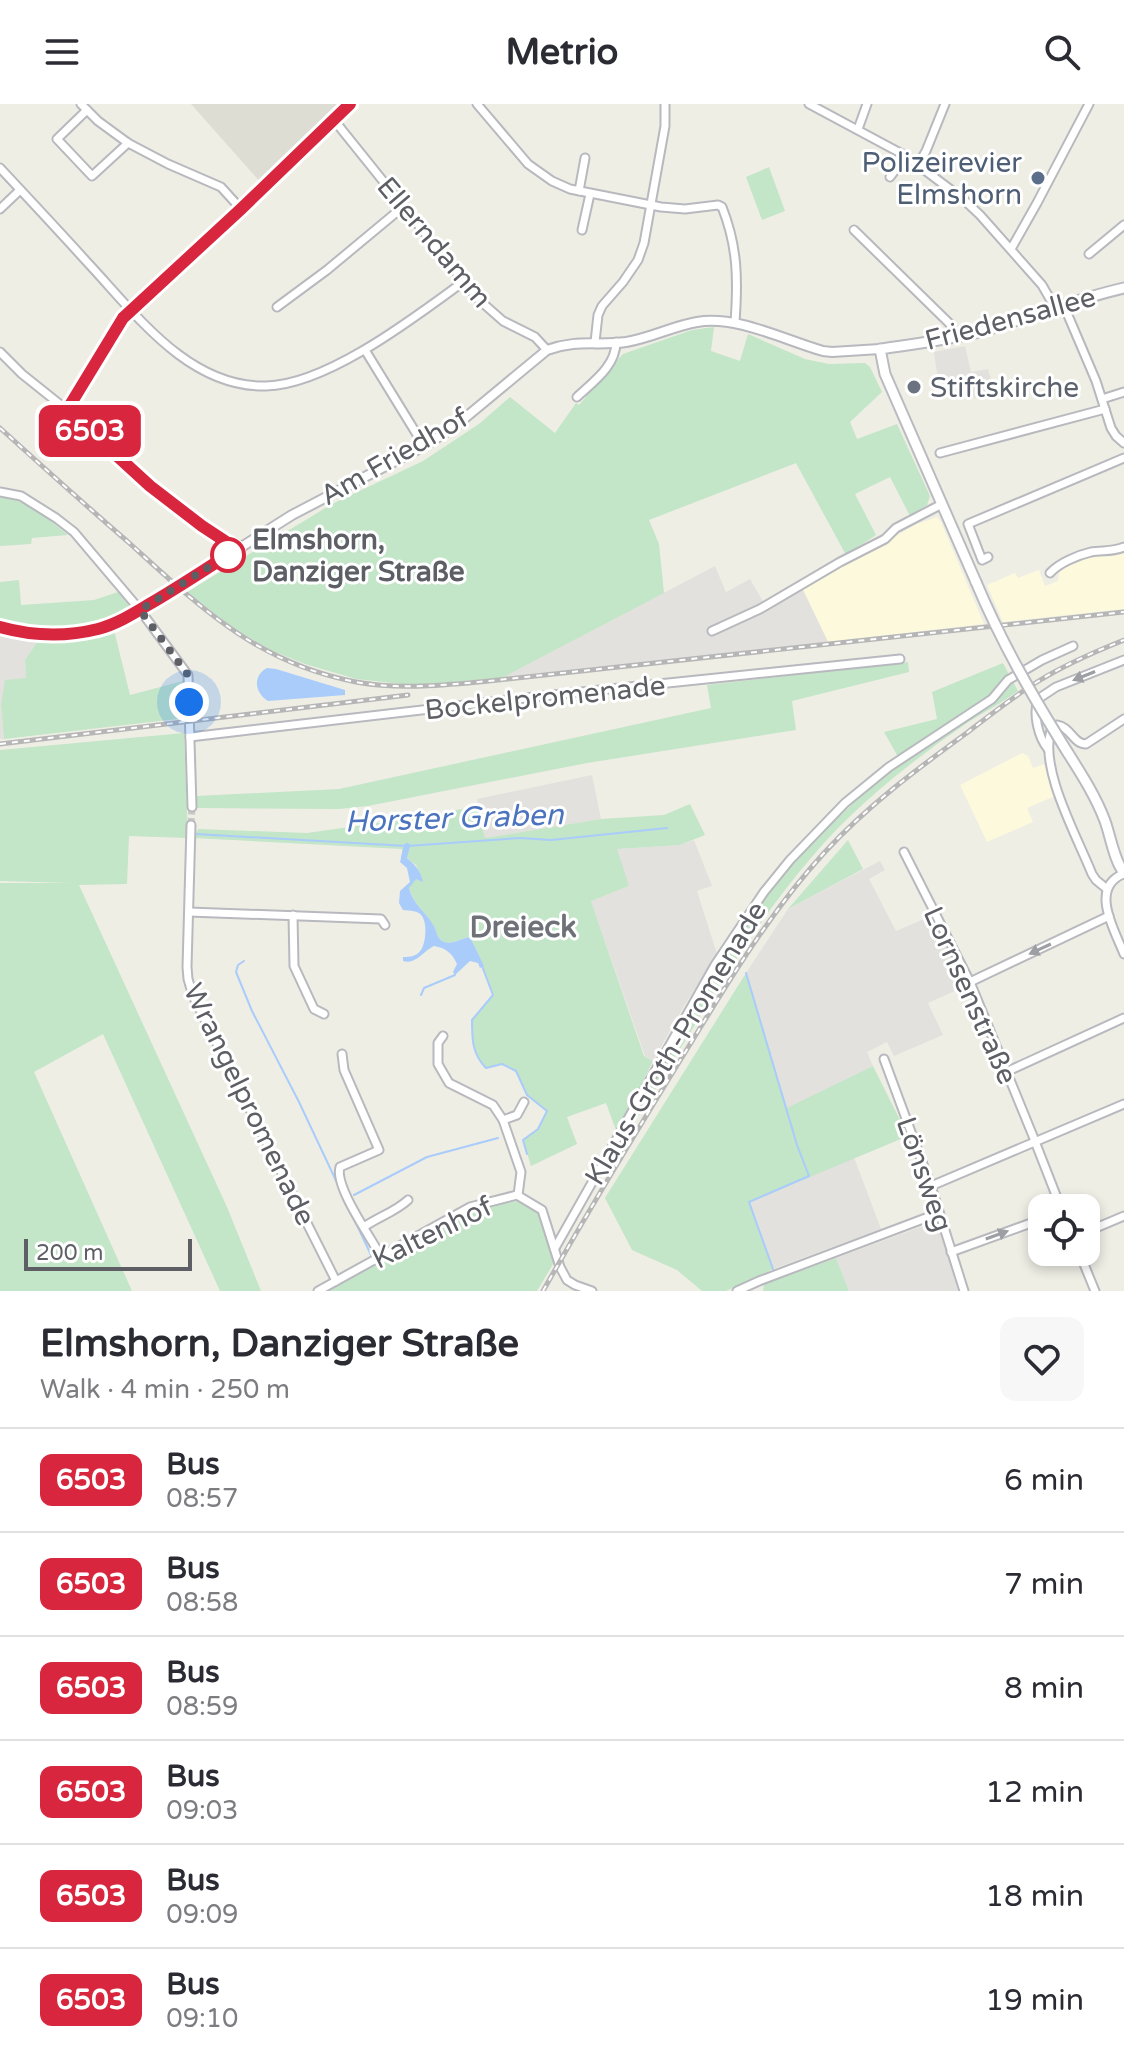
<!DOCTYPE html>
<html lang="en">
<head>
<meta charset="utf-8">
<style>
  body { margin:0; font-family:"Varela Round",sans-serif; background:#f7f7f7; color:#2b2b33; height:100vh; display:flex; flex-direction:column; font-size:30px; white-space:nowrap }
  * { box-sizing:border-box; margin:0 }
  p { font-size:26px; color:#7c7c81 }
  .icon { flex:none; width:44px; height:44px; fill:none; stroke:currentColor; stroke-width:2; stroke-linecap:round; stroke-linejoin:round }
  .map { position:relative; height:1187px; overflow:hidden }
  .details { display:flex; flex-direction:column; background:#fff; flex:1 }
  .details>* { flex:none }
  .badge { padding:0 16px; border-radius:12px; font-size:28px; line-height:52px }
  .fabs { position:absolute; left:1028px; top:1090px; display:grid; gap:16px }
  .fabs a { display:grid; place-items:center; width:72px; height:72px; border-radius:16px; background:#fff; box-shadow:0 4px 12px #0003; font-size:40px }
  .scale { position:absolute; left:24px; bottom:20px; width:168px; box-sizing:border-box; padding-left:8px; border:4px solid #5d5f65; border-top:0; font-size:22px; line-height:28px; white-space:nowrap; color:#5d5f65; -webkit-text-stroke:6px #fff; paint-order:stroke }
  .you { position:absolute; width:40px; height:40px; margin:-20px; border:6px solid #fff; border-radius:50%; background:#1a73e8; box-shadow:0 0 0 12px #1a73e833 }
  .map>.badge { position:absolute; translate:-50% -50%; box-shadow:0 0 0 4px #fff }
  .round { display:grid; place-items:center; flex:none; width:84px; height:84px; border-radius:16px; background:#f7f7f7 }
  .overview { display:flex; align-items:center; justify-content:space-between; height:136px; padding:0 40px }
  h1 { font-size:38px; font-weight:800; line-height:60px }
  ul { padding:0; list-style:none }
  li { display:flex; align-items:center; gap:24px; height:104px; padding:0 40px; border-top:2px solid #e1e1e2 }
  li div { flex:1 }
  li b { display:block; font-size:30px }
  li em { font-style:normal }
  li .badge { min-width:88px; font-weight:700; text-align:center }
  header { display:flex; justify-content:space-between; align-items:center; height:104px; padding:0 40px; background:#fff; font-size:36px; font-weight:800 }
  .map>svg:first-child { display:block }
</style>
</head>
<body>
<header><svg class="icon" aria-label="menu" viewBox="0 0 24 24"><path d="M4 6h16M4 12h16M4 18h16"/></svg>Metrio<svg class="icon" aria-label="search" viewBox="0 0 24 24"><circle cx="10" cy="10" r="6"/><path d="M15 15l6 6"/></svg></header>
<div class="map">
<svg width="1124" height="1187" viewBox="0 0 1124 1187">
  <rect width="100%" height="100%" fill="#efeee5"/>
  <!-- commercial -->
  <g fill="#fcf9dd">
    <path d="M937 413 941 418 984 520 828 538 802 484 917 420Z"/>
    <path d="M1124 448V505L1003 518 987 481 1015 469 1018 474 1039 466 1045 482 1058 477 1060 464 1088 453 1113 452Z"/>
    <path d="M1022 649 1028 652 1033 664 1044 660 1055 692 1027 704 1033 718 987 738 960 681Z"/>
  </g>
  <!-- industrial -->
  <g fill="#e2e1dd">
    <path d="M965 242 971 268 988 265 995 289 974 294 968 275 938 277 934 248Z"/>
    <path d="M715 462 726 488 750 475 767 504 802 484 828 538 502 574Z"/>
    <path d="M0 532 38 537 25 556 26 575 1 602 4 635H0Z"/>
    <path d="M592 671 601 715 485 734 477 695Z"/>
    <path d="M694 736 712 782 697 787 717 850 684 902 653 957 645 952 591 797 629 782 616 745 680 741Z"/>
    <path d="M880 757 885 766 869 775 896 827 931 812 966 882 928 899 943 931 894 952 887 938 867 948 873 962 787 1005 746 869 788 805Z"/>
    <path d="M854 1053 881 1125 773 1165 749 1098Z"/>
    <path d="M934 1118 938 1120 958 1187H849L836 1154Z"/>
  </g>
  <!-- education -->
  <path fill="#deddd4" d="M191 0H341L261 79Z"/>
  <!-- green -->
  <g fill="#c3e5c8">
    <path d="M769 63 785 107 762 116 746 73Z"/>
    <path d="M714 223 711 247 740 257 748 230 805 255 829 260 865 259 870 263 882 288 850 318 857 335 897 320 930 392 927 401 910 412 890 373 855 390 876 431 846 451 796 359 649 416 659 440 664 489 502 574 411 581 356 575 305 560 275 548 237 527 187 488 332 400 423 357 479 320 510 293 555 329 576 299 579 301 586 293 587 288 623 250 692 226Z"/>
    <path d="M0 393C28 396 47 414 68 431L32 434 31 440 0 442Z"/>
    <path d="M19 476 21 501 94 496 118 488 131 504C89 526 45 530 0 516V478Z"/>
    <path d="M114 526 130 591 187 576 186 614 4 635 1 602 5 576 26 574 25 556 38 537C65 539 89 534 114 526Z"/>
    <path d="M908 558 909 568 792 597 796 626 587 659 368 702 339 705 196 704V692L339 685 711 604 707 581Z"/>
    <path d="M1003 559 1018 587C1002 599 984 608 967 619 922 650 879 683 840 722 779 785 733 858 688 932 658 980 629 1029 599 1077 652 981 701 880 767 792 805 741 852 699 901 658L884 628 937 615 932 588Z"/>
    <path d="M184 629 188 734 129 732 127 780 79 781 227 1103 261 1187H220L103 930 34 968 132 1187H0V779H71L0 777V646Z"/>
    <path d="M690 700 705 731 680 741 617 745 629 782 591 797 644 952 653 957 617 1029 606 999 567 1013 577 1040 531 1062 523 1036 538 1025 547 1007 527 991 516 967 502 960 486 964C472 950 472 935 472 916L493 891 482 862 483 861 470 833C462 834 452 841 444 838 437 835 437 828 434 822 426 808 413 800 409 784L419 768 416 761 402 751V745L194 734 198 725 307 729 413 714 478 702 485 734 601 715 664 711Z"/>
    <path d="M848 736 863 765 788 805Z"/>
    <path d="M746 869 787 1004 873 962 908 1032 750 1098 773 1165 726 1187H702L677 1166 632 1146 605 1094Z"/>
    <path d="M517 1097 538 1108 556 1155 537 1187H322L470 1106Z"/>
    <path d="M836 1154 849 1187H763L764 1180Z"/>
  </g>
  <!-- water -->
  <g fill="#a9ccfb">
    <path d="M267 564 276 565 345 586V591L268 597C255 589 252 572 267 564Z"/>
    <path d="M402 751C413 758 420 765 423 778L416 775 409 784C412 799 426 808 434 822 437 828 437 835 444 838 452 841 462 834 470 833L484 862 480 864 478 859 470 857 455 871 453 868 457 860C452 849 446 844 434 842 423 847 416 861 403 857V853C408 853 412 853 417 850 426 845 428 821 422 812 418 806 410 807 403 806L399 799 400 787 410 778 407 764 400 758Z"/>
  </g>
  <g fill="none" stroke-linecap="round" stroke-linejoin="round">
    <!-- stream -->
    <g stroke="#a9ccfb" stroke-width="2">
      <path d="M195 730 407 742 520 734 551 736 667 724"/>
      <path d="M244 857 238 861 236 868 252 907 299 998 371 1151"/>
      <path d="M482 862 493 891 472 916C472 935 472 950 486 964L502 960 516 967 527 991 547 1007 538 1025 523 1036 527 1050"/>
      <path d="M746 869 797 1041 809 1072 749 1098 773 1165"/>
      <path d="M421 891 424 884 455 871"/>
      <path d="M354 1091 427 1053 498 1034"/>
    </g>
    <!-- canal -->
    <path stroke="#a9ccfb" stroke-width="6" d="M404 753 407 742"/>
    <!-- minor-tunnel -->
    <path stroke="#cacac5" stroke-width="7" stroke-dasharray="7 3.5" stroke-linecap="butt" d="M191 721 192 703"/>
    <defs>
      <g id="minor">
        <path d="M81 0 98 17 128 39 168 60 221 83 241 105"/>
        <path d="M477 0 528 60 552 77 570 85 661 103 685 105 718 101 722 103C738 143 738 177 735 218"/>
        <path d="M809 0 906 52 963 95 980 111 1042 181 1050 195 1067 209 1096 277 1111 324 1116 332 1124 339"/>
        <path d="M87 6 57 35 92 72 128 39"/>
        <path d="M334 16 477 194 503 217 535 233 547 246"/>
        <path d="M858 25 867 0"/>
        <path d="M918 61 926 47 945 0"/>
        <path d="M0 64C29 95 58 126 87 158 135 209 188 284 266 282 327 281 415 213 463 178"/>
        <path d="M890 73 906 52"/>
        <path d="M579 87 585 54"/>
        <path d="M0 105 20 86"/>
        <path d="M582 126 590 90"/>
        <path d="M854 126 950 220 955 233"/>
        <path d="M1011 145 1037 99 1089 0"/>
        <path d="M1089 150 1124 121"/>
        <path d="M277 203 327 166 404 102"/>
        <path d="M595 238 598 211 602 202 623 178 638 156 644 139 665 22V0"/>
        <path d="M365 246 424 342"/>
        <path d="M0 248 22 270 67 306 150 382 202 422 237 445"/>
        <path d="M577 293C593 278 616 262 616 238"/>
        <path d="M1102 295 1124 288"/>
        <path d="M67 306 123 214 241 105 350 0"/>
        <path d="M940 349 1105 305"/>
        <path d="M0 388 21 392 56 414 74 428 140 506 188 571 192 703"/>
        <path d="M988 453 982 456 968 420 1124 354"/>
        <path d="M1050 469C1059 459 1078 451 1091 448 1102 446 1113 448 1124 443"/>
        <path d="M712 527 760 505 840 458 885 435 896 424 942 400"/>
        <path d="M1052 625 1057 621C1071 623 1073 640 1086 640L1124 615"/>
        <path d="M1051 626C1039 665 1077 732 1092 770L1096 776 1107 785"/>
        <path d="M190 633 543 592 900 555"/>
        <path d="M1048 645C1038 633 1033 610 1038 595L1056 583 1124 556"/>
        <path d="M191 721 187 863 188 875 193 892 336 1177"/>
        <path d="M904 748 970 878 1035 1037"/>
        <path d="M1123 770C1089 784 1115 827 1124 850"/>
        <path d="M189 808 381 815 385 821"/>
        <path d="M293 811 294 862 314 905 324 910"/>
        <path d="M970 878 1109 812"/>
        <path d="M443 932 438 939V960L449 979 493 1001 503 1016 521 1068 518 1091"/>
        <path d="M342 950 344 966 379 1046 340 1063C334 1082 370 1132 380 1151"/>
        <path d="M884 955 931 1082 964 1187"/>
        <path d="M1006 968 1124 914"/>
        <path d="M503 1016 517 1011 524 998"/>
        <path d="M1036 1040 1061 1104"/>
        <path d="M931 1082 1124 1000"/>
        <path d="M364 1123C378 1113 395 1108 408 1096"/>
        <path d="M1086 1128 1124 1112"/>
        <path d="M555 1144 715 861 764 788 790 756 845 699 889 663 992 595 1008 576 1042 556 1073 542"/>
        <path d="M951 1148 1042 1115"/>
        <path d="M1079 1148 1095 1187"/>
        <path d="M318 1187 470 1103 517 1091 542 1106 560 1163 567 1176 575 1181 592 1187"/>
        <path d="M737 1187 759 1177 939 1109"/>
      </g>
      <path id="tertiary" d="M0 523 25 529 68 530 101 525 119 517 178 483 292 411 424 342 454 323 547 246C578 235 596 242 626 238 651 234 673 222 697 218 737 211 784 236 823 247L832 248 880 245"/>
      <g id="secondary">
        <path d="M976 478 885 270 880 245C914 240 949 236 983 227 1030 213 1076 195 1124 184"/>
        <path d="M1068 649C1082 671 1096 693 1105 717 1111 734 1114 756 1124 769"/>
      </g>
    </defs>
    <!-- minor casing -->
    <use href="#minor" stroke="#b8b9be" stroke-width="11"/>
    <!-- tertiary casing -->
    <use href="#tertiary" stroke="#b8b9be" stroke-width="12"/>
    <!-- secondary casing -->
    <use href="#secondary" stroke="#b9bbc0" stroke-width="13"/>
    <!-- minor -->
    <use href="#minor" stroke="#fff" stroke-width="7"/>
    <!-- tertiary -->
    <use href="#tertiary" stroke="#fff" stroke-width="8"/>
    <!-- secondary -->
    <use href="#secondary" stroke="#fff" stroke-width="9"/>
    <defs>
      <g id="rail">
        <path d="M0 324C42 362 84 400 127 437 199 502 256 559 356 578 400 586 444 581 489 577L1124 508"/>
        <path d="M0 640 408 591"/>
        <path d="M543 1187C590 1104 639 1023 689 942 730 875 771 807 824 749 867 702 917 665 968 628 990 611 1013 593 1037 578 1064 561 1094 548 1124 536"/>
      </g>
    </defs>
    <!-- rail casing -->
    <use href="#rail" stroke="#b6b6b7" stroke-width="5"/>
    <!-- rail -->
    <use href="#rail" stroke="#fff" stroke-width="2" stroke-dasharray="6" stroke-linecap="butt"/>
    <defs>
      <path id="secondary-bridge" d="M976 478C1002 540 1033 593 1068 649"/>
    </defs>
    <!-- secondary-bridge casing -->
    <use href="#secondary-bridge" stroke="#b9bbc0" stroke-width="13" stroke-linecap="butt"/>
    <!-- secondary-bridge -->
    <use href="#secondary-bridge" stroke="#fff" stroke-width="9"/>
  </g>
  <!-- one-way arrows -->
  <defs><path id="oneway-solid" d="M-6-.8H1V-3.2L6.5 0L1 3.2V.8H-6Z" transform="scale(2)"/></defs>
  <g fill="#9e9fa3">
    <use href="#oneway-solid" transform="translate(1084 572) rotate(158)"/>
    <use href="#oneway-solid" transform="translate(1040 845) rotate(155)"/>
    <use href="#oneway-solid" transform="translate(997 1131) rotate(-20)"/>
  </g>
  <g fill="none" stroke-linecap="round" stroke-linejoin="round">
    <defs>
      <path id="line" d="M0 523C32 532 66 533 98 525 118 520 136 508 153 498 182 481 209 463 237 445L202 422 150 382 67 306 123 214 241 105 350 0"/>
    </defs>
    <!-- line casing -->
    <use href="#line" stroke="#fff" stroke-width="18"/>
    <!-- line -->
    <use href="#line" stroke="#d7263d" stroke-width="12"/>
    <!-- walk -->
    <path stroke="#5d5f65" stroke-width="8" stroke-dasharray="0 14.4" d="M189 598 188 571 140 506 228 451"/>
  </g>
  <!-- markers -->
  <circle fill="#5c6f8a" stroke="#fff" stroke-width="3" cx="1038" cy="74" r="8"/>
  <circle fill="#6b7280" stroke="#fff" stroke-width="3" cx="914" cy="283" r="8"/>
  <circle fill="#fff" stroke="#d7263d" stroke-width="4" cx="228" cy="451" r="16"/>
  <g text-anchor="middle" stroke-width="6" stroke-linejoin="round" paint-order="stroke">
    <!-- service labels -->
    <g font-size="28" fill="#4e5e75" stroke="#fff" text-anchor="end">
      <text x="1022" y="68">Polizeirevier<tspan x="1022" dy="32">Elmshorn</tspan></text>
    </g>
    <!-- street labels -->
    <g font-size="28" fill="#5d5f65" stroke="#fff">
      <text transform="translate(435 138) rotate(50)" y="10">Ellerndamm</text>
      <text transform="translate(1010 214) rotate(-15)" y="10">Friedensallee</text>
      <text transform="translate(394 352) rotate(-30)" y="10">Am Friedhof</text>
      <text transform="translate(545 593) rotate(-6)" y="10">Bockelpromenade</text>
      <text transform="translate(971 891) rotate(66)" y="10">Lornsenstraße</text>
      <text transform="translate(675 939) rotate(-59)" y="10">Klaus-Groth-Promenade</text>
      <text transform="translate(250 1000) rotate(64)" y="10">Wrangelpromenade</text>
      <text transform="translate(925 1070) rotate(71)" y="10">Lönsweg</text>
      <text transform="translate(432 1128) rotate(-26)" y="10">Kaltenhof</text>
    </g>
    <!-- worship labels -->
    <g font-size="28" fill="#5b616d" stroke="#fff" text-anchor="start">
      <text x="930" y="293">Stiftskirche</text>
    </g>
    <!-- stop labels -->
    <g font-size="28" font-weight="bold" fill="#5d5f65" stroke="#fff" text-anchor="start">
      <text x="252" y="445">Elmshorn,<tspan x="252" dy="32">Danziger Straße</tspan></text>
    </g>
    <!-- water labels -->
    <g font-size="30" font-style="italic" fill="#4c74be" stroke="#fff">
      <text transform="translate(454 714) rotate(-2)" y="10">Horster Graben</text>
    </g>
    <!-- neighbourhood labels -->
    <g font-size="30" font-weight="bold" fill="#6e7177" stroke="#fff">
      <text x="523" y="833">Dreieck</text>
    </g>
  </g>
</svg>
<div class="fabs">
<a><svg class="icon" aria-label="locate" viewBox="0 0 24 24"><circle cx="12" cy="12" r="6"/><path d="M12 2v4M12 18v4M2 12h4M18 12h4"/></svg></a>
</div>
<div class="scale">200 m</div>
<div class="you" style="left:189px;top:598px"></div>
<b class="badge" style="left:90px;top:327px;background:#d7263d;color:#fff">6503</b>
</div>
<section class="details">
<div class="overview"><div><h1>Elmshorn, Danziger Straße</h1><p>Walk · 4 min · 250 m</p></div><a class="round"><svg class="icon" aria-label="heart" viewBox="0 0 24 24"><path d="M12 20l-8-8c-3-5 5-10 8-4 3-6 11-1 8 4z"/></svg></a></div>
<ul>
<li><span class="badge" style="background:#d7263d;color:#fff">6503</span><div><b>Bus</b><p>08:57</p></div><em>6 min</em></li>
<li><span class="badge" style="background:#d7263d;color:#fff">6503</span><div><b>Bus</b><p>08:58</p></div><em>7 min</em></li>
<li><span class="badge" style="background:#d7263d;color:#fff">6503</span><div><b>Bus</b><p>08:59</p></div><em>8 min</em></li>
<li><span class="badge" style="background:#d7263d;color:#fff">6503</span><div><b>Bus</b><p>09:03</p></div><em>12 min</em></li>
<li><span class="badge" style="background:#d7263d;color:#fff">6503</span><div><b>Bus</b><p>09:09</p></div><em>18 min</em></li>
<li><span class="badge" style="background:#d7263d;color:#fff">6503</span><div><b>Bus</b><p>09:10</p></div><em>19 min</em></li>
</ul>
</section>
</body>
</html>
